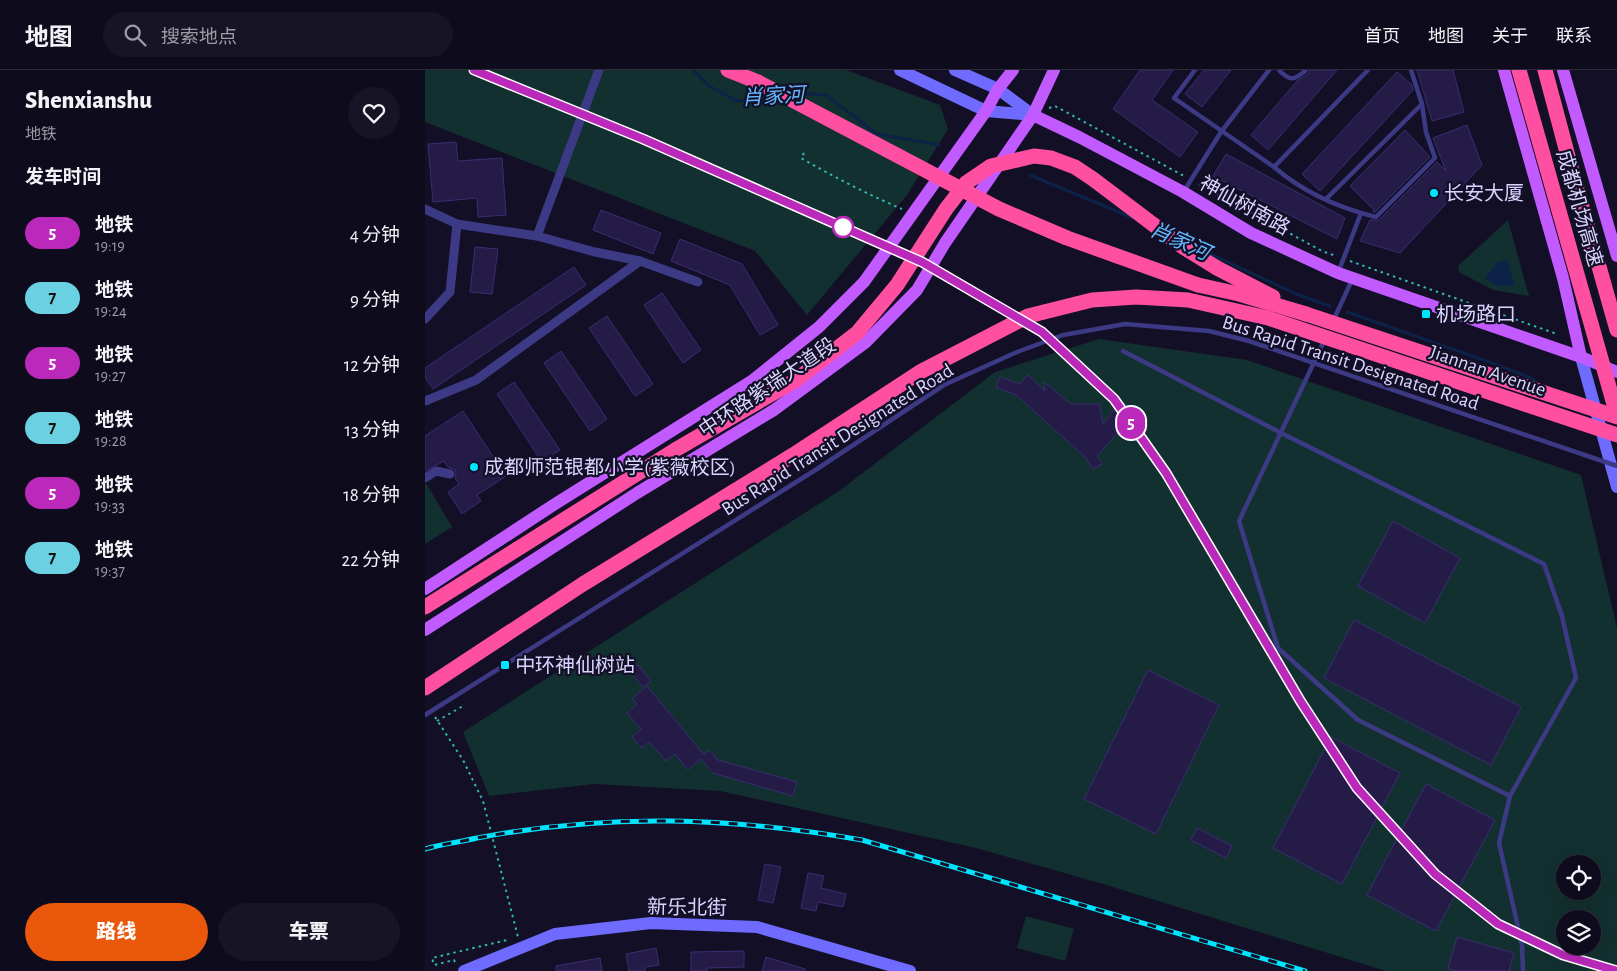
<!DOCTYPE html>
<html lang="zh">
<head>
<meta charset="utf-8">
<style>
  body { margin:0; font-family:"Alegreya Sans","Noto Sans SC",sans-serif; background:#171425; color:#f1f3f6; height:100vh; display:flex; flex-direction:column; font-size:19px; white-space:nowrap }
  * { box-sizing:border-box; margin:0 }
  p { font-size:16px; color:#9b9ba3 }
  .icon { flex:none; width:28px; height:28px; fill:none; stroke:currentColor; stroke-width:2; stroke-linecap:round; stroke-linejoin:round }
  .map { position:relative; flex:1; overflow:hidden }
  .drawer { display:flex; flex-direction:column; background:#0e0b1c; width:425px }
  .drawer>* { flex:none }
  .badge { padding:0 10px; border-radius:16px; font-size:18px; line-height:32px }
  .tools { position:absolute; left:1131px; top:785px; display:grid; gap:10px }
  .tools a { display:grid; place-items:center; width:45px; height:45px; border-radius:50%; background:#0e0b1c; box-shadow:0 5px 20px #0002,0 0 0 1px #2e2b3b; font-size:25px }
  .map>.badge { position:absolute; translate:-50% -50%; box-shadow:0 0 0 2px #fff }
  h2 { padding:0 25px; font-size:19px; line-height:45px }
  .round { display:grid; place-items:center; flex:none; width:52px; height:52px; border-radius:26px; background:#171425 }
  .headline { display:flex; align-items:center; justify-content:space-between; height:85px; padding:0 25px }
  h1 { font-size:24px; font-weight:800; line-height:38px }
  .button { display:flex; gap:10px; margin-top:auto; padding:10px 25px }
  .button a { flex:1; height:58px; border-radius:30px; background:#ea580c; color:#fff; font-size:20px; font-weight:800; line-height:58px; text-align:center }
  .button a+a { background:#171425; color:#f1f3f6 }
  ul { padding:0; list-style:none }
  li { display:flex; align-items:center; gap:15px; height:65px; padding:0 25px }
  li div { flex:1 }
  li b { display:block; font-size:19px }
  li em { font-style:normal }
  li .badge { min-width:55px; font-weight:700; text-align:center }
  header { display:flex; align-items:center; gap:30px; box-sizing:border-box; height:70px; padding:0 25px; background:#0e0b1c; border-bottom:1px solid #2e2b3b }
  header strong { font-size:24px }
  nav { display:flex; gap:28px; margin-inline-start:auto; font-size:18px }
  .search { width:350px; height:45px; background:#171425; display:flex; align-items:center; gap:12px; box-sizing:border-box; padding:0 18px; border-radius:28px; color:#9b9ba3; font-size:19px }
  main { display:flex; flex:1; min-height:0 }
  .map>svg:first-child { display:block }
</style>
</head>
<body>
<header>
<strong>地图</strong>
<div class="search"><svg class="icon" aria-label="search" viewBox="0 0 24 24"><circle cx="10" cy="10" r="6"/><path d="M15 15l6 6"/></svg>搜索地点</div>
<nav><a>首页</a><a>地图</a><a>关于</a><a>联系</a></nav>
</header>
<main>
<section class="drawer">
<div class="headline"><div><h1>Shenxianshu</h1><p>地铁</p></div><a class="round"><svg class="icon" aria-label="heart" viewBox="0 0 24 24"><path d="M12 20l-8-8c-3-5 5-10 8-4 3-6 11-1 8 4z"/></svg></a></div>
<h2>发车时间</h2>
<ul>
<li><span class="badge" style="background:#bb29bb;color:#fff">5</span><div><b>地铁</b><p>19:19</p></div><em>4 分钟</em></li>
<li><span class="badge" style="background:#6ad1e3;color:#111">7</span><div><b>地铁</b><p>19:24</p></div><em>9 分钟</em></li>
<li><span class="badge" style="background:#bb29bb;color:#fff">5</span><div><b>地铁</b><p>19:27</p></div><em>12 分钟</em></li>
<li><span class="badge" style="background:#6ad1e3;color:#111">7</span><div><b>地铁</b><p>19:28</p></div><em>13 分钟</em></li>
<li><span class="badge" style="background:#bb29bb;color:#fff">5</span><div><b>地铁</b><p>19:33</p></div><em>18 分钟</em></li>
<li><span class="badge" style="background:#6ad1e3;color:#111">7</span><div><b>地铁</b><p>19:37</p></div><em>22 分钟</em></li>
</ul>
<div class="button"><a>路线</a><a>车票</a></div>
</section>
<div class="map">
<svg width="1192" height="901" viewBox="0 0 1192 901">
  <rect width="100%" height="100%" fill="#130f26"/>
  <!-- green -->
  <g fill="#12302f" fill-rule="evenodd">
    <path d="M0 0H421L515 35 523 59 482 125 382 245 330 181 0 52Z"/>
    <path d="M1083 150 1104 226 1068 220 1034 202 1033 196Z"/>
    <path d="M674 269 822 290 1156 405 1192 558V901H961L678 814 551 778 295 721 169 714 64 726 38 662 414 421 570 302ZM1140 794H1168V821H1140ZM1140 849H1168V876H1140Z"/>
    <path d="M1 413 27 457 0 474V414Z"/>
    <path d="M601 846 649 859 640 891 592 878Z"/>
  </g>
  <!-- water -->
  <path fill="#0c2248" d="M1074 191H1082L1090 215 1072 216 1060 208Z"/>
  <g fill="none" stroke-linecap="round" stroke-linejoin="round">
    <!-- stream -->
    <g stroke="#0c2248" stroke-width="3">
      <path d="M268 0 284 16 312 31 346 26"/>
      <path d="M367 23 401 25 452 64 514 75"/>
      <path d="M605 105 708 148"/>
      <path d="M775 179 871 224 905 236"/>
      <path d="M922 242 1070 294 1108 309 1113 314"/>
    </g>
  </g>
  <!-- building -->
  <g fill="#241b47" stroke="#3b2d73">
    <path d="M715 0H748L727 30 773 62 755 87 688 39Z"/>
    <path d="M779 0H806L777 37 760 24Z"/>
    <path d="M885 0H912L843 80 826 65 872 11 884 3Z"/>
    <path d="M992 0H1028L1039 42 1007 51Z"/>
    <path d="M972 2 987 15 988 20 895 121 877 104Z"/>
    <path d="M1042 55 1057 95 975 183 935 171 945 150H954L1012 92 1021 101 1008 68Z"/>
    <path d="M980 60 1005 87 950 142H948L949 140 925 116Z"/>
    <path d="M31 72 33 91 77 88 81 145 53 147 52 128 8 132 3 74Z"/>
    <path d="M801 84 920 148 912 169 788 106Z"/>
    <path d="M176 140 236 163 228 184 168 160Z"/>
    <path d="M255 169 317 194 353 255 335 265 305 215 246 191Z"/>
    <path d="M50 177 73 179 67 224 45 222Z"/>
    <path d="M149 197 161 215 8 319 0 307V298Z"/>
    <path d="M237 223 276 280 258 293 219 235Z"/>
    <path d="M182 246 228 314 210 326 164 258Z"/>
    <path d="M136 281 182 349 165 361 119 293Z"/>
    <path d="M603 305 620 321 619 312 646 334H674L678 354 696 331 711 342 672 386 677 394 668 399 659 386 591 325 571 317 575 307 595 314Z"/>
    <path d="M89 312 135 380 117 392 72 324Z"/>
    <path d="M38 341 81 406 52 425 56 431 37 444 23 422 34 414 30 408 31 403 30 400 23 397 19 391 0 401V366Z"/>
    <path d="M968 451 1035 488 1000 553 933 516Z"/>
    <path d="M929 550 1096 637 1066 695 899 608Z"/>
    <path d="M213 595 226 611 218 617 205 601Z"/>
    <path d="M723 600 794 635 731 764 659 729Z"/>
    <path d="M222 616 279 685 284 680 293 690 372 712 368 726 288 703 276 689 263 700 250 684 241 691 224 672 217 678 207 667 216 659 202 643 212 634 207 629Z"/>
    <path d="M906 667 975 703 917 814 848 778Z"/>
    <path d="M1001 714 1070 750 1011 861 942 825Z"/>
    <path d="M772 758 807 776 801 788 766 770Z"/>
    <path d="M340 794 356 797 348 833 333 830Z"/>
    <path d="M383 803 399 806 396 818 421 824 418 837 393 832 391 841 376 838Z"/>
    <path d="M1032 867 1089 883 1084 901H1031L1023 899Z"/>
    <path d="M231 878 234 895 220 897V901H204L201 884Z"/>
    <path d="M319 881V897L282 898V901H266V882Z"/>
    <path d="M341 887 380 899V901H337Z"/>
    <path d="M175 888 177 901H131V896Z"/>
  </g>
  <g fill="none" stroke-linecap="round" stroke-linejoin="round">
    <!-- path -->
    <g stroke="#2fb8b0" stroke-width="2" stroke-dasharray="2.5 4" stroke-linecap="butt">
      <path d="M624 38 630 36 759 106"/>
      <path d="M379 83 376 88C409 107 442 124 477 139"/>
      <path d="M774 114 897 181 911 186"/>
      <path d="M925 191 1129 263 1132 266"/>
      <path d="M12 651 38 636"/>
      <path d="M30 892 29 890 9 895 7 888 82 870"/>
    </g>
    <!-- lane -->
    <g stroke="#3d3a85" stroke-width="4.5">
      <path d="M770 0 749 28 849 97C878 122 914 138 951 147L1010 88 1001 62 997 34 986 0"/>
      <path d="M854 0C865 12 870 10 881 0"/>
      <path d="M849 97 943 0"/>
      <path d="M759 121 796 62 844 0"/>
      <path d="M901 129 997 34"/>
      <path d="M913 203 936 143"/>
      <path d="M908 251 927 210"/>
      <path d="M900 269 814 451 853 578 933 650 1085 726"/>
      <path d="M698 281 856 363 1119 494 1137 546 1151 608 1085 726 1074 773 1097 875 1098 901"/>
    </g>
    <!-- street -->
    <g stroke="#3d3a85" stroke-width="9">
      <path d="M0 139 32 154 112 166 170 182 215 191 273 212"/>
      <path d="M112 166 174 0"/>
      <path d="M0 249 25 222 32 154"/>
      <path d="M0 331 51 310 215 191"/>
      <path d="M0 408 11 401 25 404"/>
    </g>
    <!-- secondary -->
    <g stroke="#6f6bff" stroke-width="12">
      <path d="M475 0 561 41 608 45"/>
      <path d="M530 0 573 19 608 45"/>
      <path d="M1156 287 1192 417"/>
      <path d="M39 901 130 864 226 853 332 857 485 901"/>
    </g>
    <!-- primary -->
    <g stroke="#c25bff" stroke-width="12">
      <path d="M1079 0 1138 208 1156 287"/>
      <path d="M1138 0 1192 186"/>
      <path d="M608 45 654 67 758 122 826 163 913 203 1156 287 1192 302"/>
      <path d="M0 519 130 434 328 310 394 257 439 212 561 41 573 19 588 0"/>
      <path d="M0 560 212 423 349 340 440 273 492 220 520 173 608 45 629 0"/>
    </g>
    <!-- highway -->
    <g stroke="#ff4fa3" stroke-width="15">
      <path d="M1120 0 1148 105 1192 260"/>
      <path d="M792 198 848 227"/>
      <path d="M773 215 814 224 881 244"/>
    </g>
    <defs>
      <path id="rail" d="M0 779C17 774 35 772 52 768 183 743 306 747 437 770L880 901"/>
    </defs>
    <!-- rail casing -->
    <use href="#rail" stroke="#00e5ff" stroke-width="5"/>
    <!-- rail -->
    <use href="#rail" stroke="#130f26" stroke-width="3" stroke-dasharray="9" stroke-linecap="butt"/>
    <!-- path-bridge -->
    <path stroke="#2fb8b0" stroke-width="2" stroke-dasharray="2.5 4" stroke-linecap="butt" d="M10 647 38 690 58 731 93 867"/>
    <!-- lane-bridge -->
    <path stroke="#3d3a85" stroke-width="4.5" d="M0 645 392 399 519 315 592 282 638 265 700 254 784 261 824 271 1192 396"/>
    <!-- highway-bridge -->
    <g stroke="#ff4fa3" stroke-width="15">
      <path d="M303 0 333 12 574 139 642 168 773 215"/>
      <path d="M1094 0 1192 345"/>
      <path d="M881 244 1192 347"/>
      <path d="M0 537 250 380 371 310 432 263 472 215 521 139 541 113 566 96 609 86 626 88 650 97 668 109 758 177 792 198"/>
      <path d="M0 618 158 514 368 385 495 302 603 246 667 230 711 227 763 230 843 248 1192 365"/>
    </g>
  </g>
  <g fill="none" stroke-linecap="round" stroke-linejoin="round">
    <defs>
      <path id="line" d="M49 0 218 69 497 192 617 262 689 329 741 403 876 632 932 718 1010 804 1073 854 1138 885 1192 901"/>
    </defs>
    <!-- line casing -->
    <use href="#line" stroke="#fff" stroke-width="11"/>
    <!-- line -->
    <use href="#line" stroke="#bb29bb" stroke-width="8"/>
  </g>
  <!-- markers -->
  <g fill="#00e5ff" stroke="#130f26" stroke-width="2">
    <circle cx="1009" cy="123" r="5"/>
    <rect x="996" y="239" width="10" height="10" rx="2.5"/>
    <circle cx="49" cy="397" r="5"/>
    <rect x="75" y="590" width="10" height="10" rx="2.5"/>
  </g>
  <circle fill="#fff" stroke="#bb29bb" stroke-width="2.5" cx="418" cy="157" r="10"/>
  <g text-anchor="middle" stroke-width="4.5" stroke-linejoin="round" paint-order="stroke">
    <!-- poi labels -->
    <g font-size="20" fill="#d9d4ff" stroke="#130f26" text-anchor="start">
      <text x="1019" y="130">长安大厦</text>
      <text x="1011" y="251">机场路口</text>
      <text x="59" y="404">成都师范银都小学(紫薇校区)</text>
      <text x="90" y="602">中环神仙树站</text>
    </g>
    <!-- street labels -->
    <g font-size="20" fill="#d9d4ff" stroke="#130f26">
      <text transform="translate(820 135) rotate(29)" y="7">神仙树南路</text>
      <text transform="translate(1155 138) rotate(74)" y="7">成都机场高速</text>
      <text transform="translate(926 292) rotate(18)" y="7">Bus Rapid Transit Designated Road</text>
      <text transform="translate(1063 300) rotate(19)" y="7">Jiannan Avenue</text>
      <text transform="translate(342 317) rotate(-34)" y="7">中环路紫瑞大道段</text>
      <text transform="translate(412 369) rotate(-32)" y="7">Bus Rapid Transit Designated Road</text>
      <text transform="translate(262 837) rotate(1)" y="7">新乐北街</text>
    </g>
    <!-- water labels -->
    <g font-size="21" font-style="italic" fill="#62b6ff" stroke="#130f26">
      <text transform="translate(348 26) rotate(-3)" y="7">肖家河</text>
      <text transform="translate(755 171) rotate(24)" y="7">肖家河</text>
    </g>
  </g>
</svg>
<div class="tools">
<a><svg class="icon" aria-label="locate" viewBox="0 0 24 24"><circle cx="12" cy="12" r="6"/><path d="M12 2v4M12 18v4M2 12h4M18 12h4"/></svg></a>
<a><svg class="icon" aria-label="layers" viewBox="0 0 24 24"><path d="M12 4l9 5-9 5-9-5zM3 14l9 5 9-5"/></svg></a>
</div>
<b class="badge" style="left:706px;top:353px;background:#bb29bb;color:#fff">5</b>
</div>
</main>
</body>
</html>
